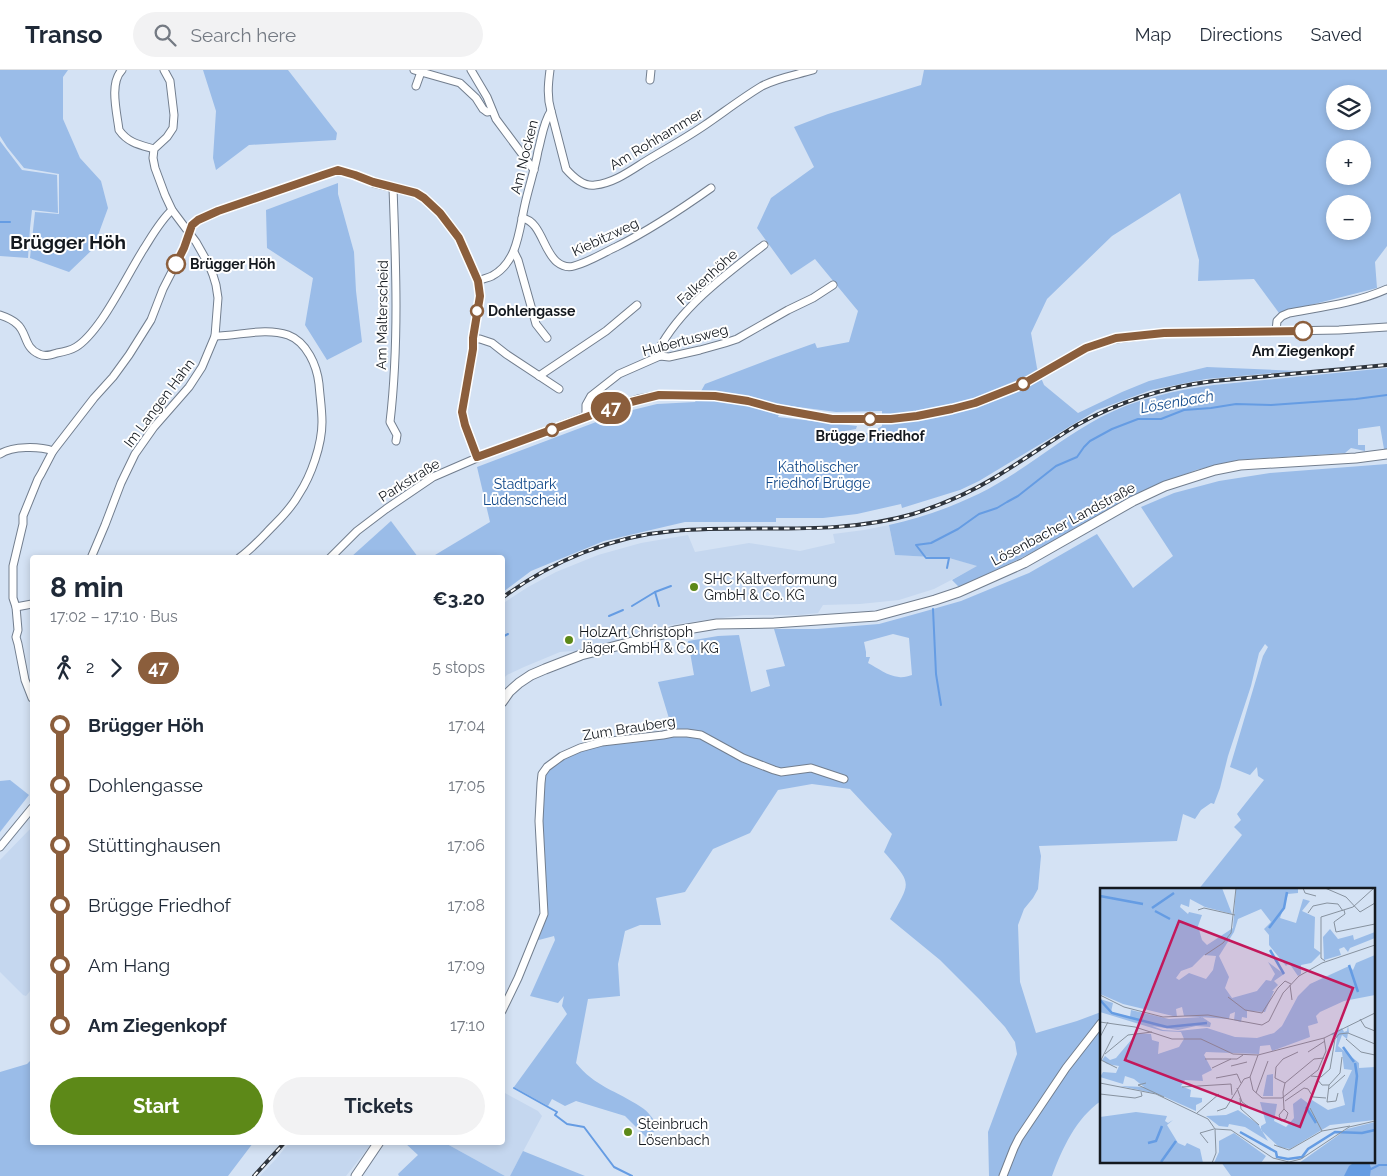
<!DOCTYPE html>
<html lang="en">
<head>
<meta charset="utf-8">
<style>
  body { margin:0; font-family:Raleway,sans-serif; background:#f2f2f3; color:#1f2937; height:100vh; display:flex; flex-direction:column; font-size:19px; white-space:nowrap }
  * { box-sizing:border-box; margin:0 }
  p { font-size:16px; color:#747a83 }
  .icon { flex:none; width:28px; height:28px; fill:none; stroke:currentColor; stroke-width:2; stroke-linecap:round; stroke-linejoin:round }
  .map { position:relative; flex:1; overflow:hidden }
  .side { position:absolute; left:30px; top:485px; width:475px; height:590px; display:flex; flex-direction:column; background:#fff; border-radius:5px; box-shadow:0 2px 8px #0003 }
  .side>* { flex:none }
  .badge { padding:0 10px; border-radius:16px; font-size:18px; line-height:32px }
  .controls { position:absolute; left:1326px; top:15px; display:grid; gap:10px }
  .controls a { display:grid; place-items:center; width:45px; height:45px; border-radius:50%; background:#fff; box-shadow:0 2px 8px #0003; font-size:25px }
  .map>.badge { position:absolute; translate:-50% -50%; box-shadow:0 0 0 2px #fff }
  .legs { display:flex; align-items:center; gap:8px; height:55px; padding:0 20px; font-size:16px }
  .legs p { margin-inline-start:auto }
  .head { display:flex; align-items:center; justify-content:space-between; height:85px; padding:0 20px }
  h1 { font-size:28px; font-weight:700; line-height:38px }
  .cta { display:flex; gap:10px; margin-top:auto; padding:10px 20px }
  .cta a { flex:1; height:58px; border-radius:30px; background:#5d8918; color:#fff; font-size:20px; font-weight:700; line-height:58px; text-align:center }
  .cta a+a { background:#f2f2f3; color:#1f2937 }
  ul { padding:0 20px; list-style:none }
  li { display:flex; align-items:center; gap:18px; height:60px; font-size:19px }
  li i { display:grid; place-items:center; width:8px; height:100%; margin:0 6px; background:currentColor }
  li i::after { content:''; width:12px; height:12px; margin:-6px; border:4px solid; border-radius:50%; background:#fff }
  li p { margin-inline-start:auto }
  li:first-child i { background:linear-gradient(#0000 50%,currentColor 0) }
  li:last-child i { background:linear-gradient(currentColor 50%,#0000 0) }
  header { display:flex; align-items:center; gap:30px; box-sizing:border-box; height:70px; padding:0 25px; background:#fff; border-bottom:1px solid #e0e1e3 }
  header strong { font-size:24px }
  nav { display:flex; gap:28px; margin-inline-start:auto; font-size:18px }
  .search { width:350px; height:45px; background:#f2f2f3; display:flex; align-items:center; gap:12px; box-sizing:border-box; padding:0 18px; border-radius:28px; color:#747a83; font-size:19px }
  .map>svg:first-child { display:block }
</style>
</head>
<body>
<header>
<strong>Transo</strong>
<div class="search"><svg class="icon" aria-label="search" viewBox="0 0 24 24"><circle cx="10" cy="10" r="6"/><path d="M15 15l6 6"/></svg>Search here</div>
<nav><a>Map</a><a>Directions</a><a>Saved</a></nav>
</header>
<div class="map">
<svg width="1387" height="1106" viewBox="0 0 1387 1106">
  <rect width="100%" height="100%" fill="#d4e2f4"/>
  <!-- built -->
  <g fill="#c5d7ef">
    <path d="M889 455 895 485 949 488 978 496 934 519 899 530 860 534 823 535 818 543 800 545H744L669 555 577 583 572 581 560 582 524 597 507 605 503 609 502 534 528 517 556 502 598 485 641 473 688 465 695 482 749 473 800 481 835 473 833 464 864 460Z"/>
    <path d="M32 757V921H30L26 926 23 925 0 902V790Z"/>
    <path d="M503 1022 538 1041 542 1046 510 1106H505L445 1073 502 1072Z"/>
    <path d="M290 1072H372V1073L346 1106H260L276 1089Z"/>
  </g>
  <!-- green -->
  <g fill="#9abce8" fill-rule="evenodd">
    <path d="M0 0H68L63 7V49L80 88 101 111 108 138 93 179 69 202 30 188 35 142 59 144V104L24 98 7 77 0 66Z"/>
    <path d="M203 0H288L337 63 336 70 249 75 216 100 213 88 216 41Z"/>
    <path d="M924 0H1387V176L1375 192 1377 218 1279 243 1254 209 1198 211 1199 190 1180 123 1112 166 1047 229 1031 263 1037 298 1044 315 1078 343 1122 322 1149 311 1207 297 1298 301 1206 309 1151 320 1097 340 979 411 960 420 902 438 901 434 857 444 823 448H776V452H685L604 471 531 501 503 522 502 488H430L490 452 477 397 620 343 657 334 695 332 705 314 773 288 815 273 817 278 849 272 858 241 815 189 791 205 757 158 771 128 814 97 794 57 828 44 921 15ZM1335 24H1362V51H1335ZM1335 79H1362V106H1335ZM1335 134H1362V161H1335ZM783 335 836 342 882 341V356C870 364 859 367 845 361L856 359 857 356 778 347Z"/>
    <path d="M0 71 22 100 57 105 58 143 32 140 30 158 28 188 0 186Z"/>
    <path d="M338 113V124L354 182 356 221 362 272 327 290 305 255 313 208 267 178 266 140Z"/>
    <path d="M1387 298V379H1384L1380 356 1358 359V375H1365V381L1351 378 1345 383 1238 390 1196 400 1155 416 1104 442 1055 471 1007 495 959 517 952 510 977 496 949 488 895 485 889 455C934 445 977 428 1015 403 1044 384 1071 363 1101 347 1136 329 1176 320 1214 315Z"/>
    <path d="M1387 394V1106H1231L1221 1092H1373V820H1198L1242 765 1234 757 1241 750 1237 744 1264 710 1258 706 1257 697 1250 705 1230 697 1263 586 1268 577 1265 574 1259 583 1251 616 1228 686 1220 718 1214 734 1211 733 1201 740 1195 749 1183 744 1177 771 1039 776 1041 786 1038 819 1033 828 1024 839 1018 855 1020 912 1036 963 1077 951 1101 942V1031C1076 1048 1062 1079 1052 1106H989L988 1062 1017 984 1015 972 1005 957 979 929 940 890 890 849C911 811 913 815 884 782L892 764 850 719 812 714 778 720 750 763 713 779 685 822 656 828 661 855H640L625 861 618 894 620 926 588 929 576 993C594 1016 617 1021 641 1037 648 1041 654 1050 659 1057L647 1068 625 1046 576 1031 565 1036 552 1029 548 1036 514 1017 567 944 562 936 564 926 558 933 530 926 555 870 554 866 535 871 541 858V771L544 705C550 699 556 690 564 686 595 670 633 671 667 668L668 665H674L658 612 694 605 688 571 718 566 739 565 751 622 770 616 766 600 785 596 774 559H817L879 554 919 543 961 531 1029 503 1097 464 1133 518 1173 486 1141 437 1174 423 1219 411 1270 403ZM893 564 909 568 912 605C908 606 903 608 899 607 887 606 878 598 868 593L870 587H866V582L864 572Z"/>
    <path d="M391 451 418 487H351Z"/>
    <path d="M10 710 29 725 0 762V711Z"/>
    <path d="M32 989V1072L253 1073 228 1106H0V1002L27 994Z"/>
    <path d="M445 1073 447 1074 505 1106H399L398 1104 418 1085 405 1073Z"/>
    <path d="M523 1081 585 1106H510Z"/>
  </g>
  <!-- water -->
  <path fill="#659ce3" d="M1355 1092H1369L1371 1098 1370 1106H1344L1349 1096Z"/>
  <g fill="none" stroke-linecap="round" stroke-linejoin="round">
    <!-- stream -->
    <g stroke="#659ce3" stroke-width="2">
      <path d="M0 152H10"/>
      <path d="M947 498 949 488H926L916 475 931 473 958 459 979 444 997 438 1007 432 1018 426 1056 396 1077 387 1084 377 1090 371 1112 359 1138 349H1161L1184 340 1211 338 1236 334 1271 335 1356 329 1387 325"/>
      <path d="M655 522 659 536"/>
      <path d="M632 536 655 522 671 516"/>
      <path d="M933 539 936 604 941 635"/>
      <path d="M609 546 623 540"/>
      <path d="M502 567 508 564"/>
      <path d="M514 1018 557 1042 555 1045 567 1054 584 1057 614 1097 632 1106"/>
      <path d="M1371 1099 1379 1095H1387"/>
    </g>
    <defs>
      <g id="minor">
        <path d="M122 0C109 13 117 43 119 60 128 73 140 75 154 79"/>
        <path d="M414 0 460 13 476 28 483 39 487 42 492 41"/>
        <path d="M471 0 487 27 496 49 534 100"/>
        <path d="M650 10 651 0"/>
        <path d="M416 16 421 2"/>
        <path d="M551 41 566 99C573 107 584 117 595 115 614 113 630 101 646 91 666 79 686 68 705 55 724 42 742 28 762 16 777 8 796 5 813 0"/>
        <path d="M393 118C396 196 399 275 390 352L397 365 396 371"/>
        <path d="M522 148C541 151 543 181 557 192 562 196 567 198 574 196 589 192 603 183 616 177 650 160 680 140 711 118"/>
        <path d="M514 182 518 190 536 254 547 268"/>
        <path d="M478 211C482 209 488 208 492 206 518 192 519 160 525 134 529 116 535 99 538 81 542 67 543 53 551 41 547 27 548 15 550 0"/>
        <path d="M0 245C6 247 12 249 17 254 27 262 24 278 39 284 45 287 51 285 57 283 63 282 71 280 76 277 86 271 95 259 102 249 117 227 129 203 143 180 152 166 160 151 172 140"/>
        <path d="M1276 261 1277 251 1282 246 1289 243C1322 237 1356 233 1387 219"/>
        <path d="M215 266C239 266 265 257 288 265 307 272 317 296 319 314 320 327 322 340 322 352 322 375 311 406 299 424 293 435 284 445 275 454 263 466 253 478 239 488"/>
        <path d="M473 269H480L492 273 506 284 559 319"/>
        <path d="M660 286 658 281C680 238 726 204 764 175"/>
        <path d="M539 306 606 261 637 235"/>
        <path d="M586 346V335L591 326 619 304 660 286 669 287 700 280 725 273 737 269 788 240 813 228 833 215"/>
        <path d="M0 384C12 376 39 376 53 381"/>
        <path d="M91 488 105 455 121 413 135 384 154 357 189 317 202 297 215 266 218 228 216 215 213 205 209 195 196 172 172 140 165 125 155 98 153 88 154 79 167 67 173 58 174 45 170 11 164 0"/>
        <path d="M330 488 357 461 386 439 433 407 500 378 586 346 638 329 659 325 715 326 748 331 777 339 832 349H891L917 346 952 339 975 333 1023 313 1086 278 1116 269 1164 263 1339 260 1387 257"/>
        <path d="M16 537 32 534"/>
        <path d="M32 628 25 610 18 574 16 567 18 560 16 537 13 528V496L23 454V446L38 409 41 404 53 381 94 328 113 307 129 285 151 250 163 219 184 178 192 155 198 150 219 141 338 100 355 105 373 113 416 123 424 128 440 143 454 161 462 174 478 211 480 226 473 269V279L462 342 465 355 477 387"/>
        <path d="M0 777 32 738"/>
        <path d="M502 941 518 908 544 844 539 751 541 713 542 704 547 697 562 686 580 678 602 672 663 665 673 663H687L701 665 743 688 774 700 781 702 811 698 844 709"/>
        <path d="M1003 1106 1014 1078 1019 1068 1066 998 1101 953"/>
      </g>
      <g id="major">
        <path d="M502 632 509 622 519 613 531 605 545 599 581 585 675 561 717 554 774 553 876 546 935 530 959 522 1024 493 1133 431 1165 416 1215 400 1240 395 1356 388 1387 384"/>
        <path d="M356 1106 379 1072"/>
      </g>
    </defs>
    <!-- minor casing -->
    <use href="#minor" stroke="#727e8e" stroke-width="9"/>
    <!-- major casing -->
    <use href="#major" stroke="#727e8e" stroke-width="11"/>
    <!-- minor -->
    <use href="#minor" stroke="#fff" stroke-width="7"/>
    <!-- major -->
    <use href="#major" stroke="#fff" stroke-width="9"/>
    <defs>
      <g id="rail">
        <path d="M502 528C552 491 612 466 674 461 755 454 834 467 913 444 941 435 969 423 994 408 1022 391 1049 372 1077 355 1120 331 1166 317 1214 311L1387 295"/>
        <path d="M254 1106 285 1072"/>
      </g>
    </defs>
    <!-- rail casing -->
    <use href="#rail" stroke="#2e343c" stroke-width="4"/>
    <!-- rail -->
    <use href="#rail" stroke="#fff" stroke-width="2" stroke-dasharray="5.5" stroke-linecap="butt"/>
  </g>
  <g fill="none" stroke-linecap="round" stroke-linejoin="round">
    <defs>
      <path id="line-1" d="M176 194 184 178 192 155 198 150 218 141 323 105 338 100 355 105 373 112 416 123 424 128 440 143 459 168 478 211 480 226 473 268V279L462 342 465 355 477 387 619 335 659 325 715 326 748 331 777 339 832 349H891L917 346 952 339 975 333 1023 314 1086 278 1116 268 1164 263 1303 261"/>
    </defs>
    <!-- line-1 casing -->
    <use href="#line-1" stroke="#fff" stroke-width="11"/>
    <!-- line-1 -->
    <use href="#line-1" stroke="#8b5e3c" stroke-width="8"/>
  </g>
  <!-- markers -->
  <g fill="#fff" stroke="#8b5e3c" stroke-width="2.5">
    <circle cx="176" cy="194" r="9"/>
    <circle cx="477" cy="241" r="6"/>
    <circle cx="1303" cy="261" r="9"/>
    <circle cx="1023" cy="314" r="6"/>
    <circle cx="870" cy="349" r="6"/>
    <circle cx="552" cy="360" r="6"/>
  </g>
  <g fill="#5d8918" stroke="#fff" stroke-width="2">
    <circle cx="694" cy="517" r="5"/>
    <circle cx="569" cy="570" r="5"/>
    <circle cx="628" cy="1062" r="5"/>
  </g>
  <g text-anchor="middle" stroke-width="4" stroke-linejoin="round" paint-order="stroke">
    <!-- street labels -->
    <g font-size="14" fill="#14191f" stroke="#fff">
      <text transform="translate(656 69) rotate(-31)" y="5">Am Rohhammer</text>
      <text transform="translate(524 87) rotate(-76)" y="5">Am Nocken</text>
      <text transform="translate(605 167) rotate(-25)" y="5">Kiebitzweg</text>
      <text transform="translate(707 207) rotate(-42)" y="5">Falkenhöhe</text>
      <text transform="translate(382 245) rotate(-89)" y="5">Am Malterscheid</text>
      <text transform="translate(685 270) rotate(-15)" y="5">Hubertusweg</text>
      <text transform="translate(159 333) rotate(-53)" y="5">Im Langen Hahn</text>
      <text transform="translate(409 410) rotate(-32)" y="5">Parkstraße</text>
      <text transform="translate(1063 454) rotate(-28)" y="5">Lösenbacher Landstraße</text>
      <text transform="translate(629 658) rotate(-9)" y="5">Zum Brauberg</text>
    </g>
    <!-- stop labels -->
    <g font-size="14" font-weight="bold" fill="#14191f" stroke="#fff" text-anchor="start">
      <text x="190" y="199">Brügger Höh</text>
      <text x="488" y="246">Dohlengasse</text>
      <text x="1303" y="286" text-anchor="middle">Am Ziegenkopf</text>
      <text x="870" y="371" text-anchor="middle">Brügge Friedhof</text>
    </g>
    <!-- park labels -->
    <g font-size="14" fill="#114889" stroke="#fff">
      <text x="818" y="402">Katholischer<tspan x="818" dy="16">Friedhof Brügge</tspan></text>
      <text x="525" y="419">Stadtpark<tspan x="525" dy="16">Lüdenscheid</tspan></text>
    </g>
    <!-- poi labels -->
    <g font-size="14" fill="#14191f" stroke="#fff" text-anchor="start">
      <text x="704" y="514">SHC Kaltverformung<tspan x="704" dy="16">GmbH &amp; Co. KG</tspan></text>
      <text x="579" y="567">HolzArt Christoph<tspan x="579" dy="16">Jäger GmbH &amp; Co. KG</tspan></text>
      <text x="638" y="1059">Steinbruch<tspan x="638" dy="16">Lösenbach</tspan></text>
    </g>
    <!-- water labels -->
    <g font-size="15" font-style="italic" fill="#174e8e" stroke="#fff">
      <text transform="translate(1177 332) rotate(-10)" y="5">Lösenbach</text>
    </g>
    <!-- district labels -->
    <g font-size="19" font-weight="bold" fill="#14191f" stroke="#fff">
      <text x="68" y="179">Brügger Höh</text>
    </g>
  </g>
  <!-- overview -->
  <g transform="translate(1100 818)">
    <rect width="275" height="275" fill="#d4e2f4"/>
    <path d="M0 0H122L132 26 105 19 90 11 89 19 81 16 80 19 88 26 89 24 102 27 98 38 102 52 107 57 133 40 136 0H198V5L188 6 180 30 196 35 203 11 210 13 202 23 215 29 214 60 221 65 211 75 201 77V86L198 88 189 75 186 78 169 57V47L164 41 171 34 161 21 138 31 134 44 119 68 129 89 125 100 132 110 157 103 166 92 171 93 175 86 168 74 184 86 174 93 178 97 172 103H174L165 124 147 123V130L142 129 141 134 134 132 135 124 130 126 129 131 84 128 82 119 76 121 77 129 23 116 0 106ZM104 67 116 68 113 82 106 91 89 85 79 92 76 90 81 83 92 79ZM230 41 238 51 253 47 254 52 275 44V50L250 60 248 64 244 59 239 61 241 67 224 72 223 49ZM275 67V107L244 113 220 124 216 128 218 135 208 138 210 149 172 163 170 157 160 158 159 166 106 164 104 167 112 182 102 187 103 193 85 192 81 198 91 202 90 209 102 210V214L96 217V223L58 206 20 198 44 199 34 191 25 188 23 196 0 189 3 184 16 185 19 178 7 176 2 172 5 168 10 172 16 170 37 145 51 146 52 152 59 154 58 166 79 159 84 151 81 144 62 143 0 124V111L13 115 11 124 30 129 31 122 69 131 102 129 111 135 110 139 96 138 78 142 52 138 63 142 78 143 107 140 135 149 157 150 174 145 182 138 198 108 210 96 249 78 253 82 256 75ZM248 137 249 145 242 144 248 145 247 151 242 147 238 158 259 175V180L275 179V232L230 237 190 261 179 259 161 242V238L166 235 160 214 177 216 174 233 186 239 194 230 193 216 201 210 209 216 212 212 228 222 245 217 242 203 252 182 244 181 242 164H235L237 150 231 146 242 140 244 144 247 143ZM173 186V208H163L167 187ZM138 222 158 236 168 253 145 239 129 236 128 239 119 238 106 228 126 227ZM36 224 67 228 65 233 68 235 73 232 67 237 78 255 85 258 87 255 100 261 103 275H0V229ZM275 234V275H199L247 241ZM134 245 166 268 161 275H114L119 264V253Z" fill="#9abce8" fill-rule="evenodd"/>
    <path fill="none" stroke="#659ce3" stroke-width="2.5" d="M0 8 43 16M52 20 74 5M55 23 70 31M169 40 184 20 187 4M170 62 184 86M249 77 258 104M0 112 12 125 67 139 107 135M243 159 254 174M206 219 216 235M253 224 257 188 255 175M140 244 176 264 177 269 188 271 202 269 208 261 235 244 262 245 275 242M48 255 56 253 62 238M61 274 76 253"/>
    <path fill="none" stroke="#87929f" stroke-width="1" d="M203 0 205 5 216 8M225 0 246 9 260 24M98 22 104 20 135 27M244 22 245 26 234 34 236 44 275 36M260 24 275 15M208 25 213 18 227 15 238 16 243 23M105 67 123 55 131 45 136 0M225 73 221 70V29L253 19 274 0M190 97 192 112M0 107 24 119 63 129 108 127 162 137 169 133 183 105 199 88 222 75 275 57M128 109 145 122 162 125 178 100 185 93 191 96M260 131 265 139 275 143M0 134 35 139 72 151H101L133 166 158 167 224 150 275 125M13 148 1 172 17 180M0 149 8 134M246 151 261 164 275 167M208 164 225 153M5 166 28 147 52 144M158 167 150 189 153 202 162 210H182L218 182 226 163 224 150M105 171H137L143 167M131 178 147 174M112 180 131 171M211 188 221 189 230 181 235 151 239 146 248 145 275 156M116 190 137 186 141 195M217 191 222 197H229L240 185 242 169M0 195 56 206 108 231 115 241 116 265 112 275M46 195 38 197 64 209M185 195 175 190 176 179 183 171 198 164M229 197 227 214 236 213 238 205M82 199 131 196 132 207M137 200 142 214 149 219M229 201 245 187M156 205 168 173M0 206 35 210 42 208 41 204M140 210 141 221 159 237M185 213 204 200 208 201 213 209 226 210M210 220 222 243M184 221 179 227 181 233 186 231 188 225 184 221 183 204 185 195 214 171 224 170M117 223 126 220 144 191 150 189M97 225 119 206M115 241 131 242 173 270 189 274 201 271 249 239 275 233M108 255 100 245 114 241M174 257 189 262 222 243 250 238"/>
    <path fill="#c2185b" fill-opacity="0.15" stroke="#c2185b" stroke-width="2.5" d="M79 33 253 100 200 239 25 172Z"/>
    <rect width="275" height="275" fill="none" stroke="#14191f" stroke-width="2.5"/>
  </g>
</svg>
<div class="controls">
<a><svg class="icon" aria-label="layers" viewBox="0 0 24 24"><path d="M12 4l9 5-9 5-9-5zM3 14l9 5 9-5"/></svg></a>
<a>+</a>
<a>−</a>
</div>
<b class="badge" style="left:611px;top:338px;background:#8b5e3c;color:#fff">47</b>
<section class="side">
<div class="head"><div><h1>8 min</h1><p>17:02 – 17:10 · Bus</p></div><b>€3.20</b></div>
<div class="legs"><svg class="icon" aria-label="walk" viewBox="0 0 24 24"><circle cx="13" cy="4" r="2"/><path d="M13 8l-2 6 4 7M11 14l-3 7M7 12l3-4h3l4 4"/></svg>2<svg class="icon" aria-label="forward" viewBox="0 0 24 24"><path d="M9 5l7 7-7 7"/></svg><b class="badge" style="background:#8b5e3c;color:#fff">47</b><p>5 stops</p></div>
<ul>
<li><i style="color:#8b5e3c"></i><b>Brügger Höh</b><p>17:04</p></li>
<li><i style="color:#8b5e3c"></i><span>Dohlengasse</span><p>17:05</p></li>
<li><i style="color:#8b5e3c"></i><span>Stüttinghausen</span><p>17:06</p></li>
<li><i style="color:#8b5e3c"></i><span>Brügge Friedhof</span><p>17:08</p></li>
<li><i style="color:#8b5e3c"></i><span>Am Hang</span><p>17:09</p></li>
<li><i style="color:#8b5e3c"></i><b>Am Ziegenkopf</b><p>17:10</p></li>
</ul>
<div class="cta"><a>Start</a><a>Tickets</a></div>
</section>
</div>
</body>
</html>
